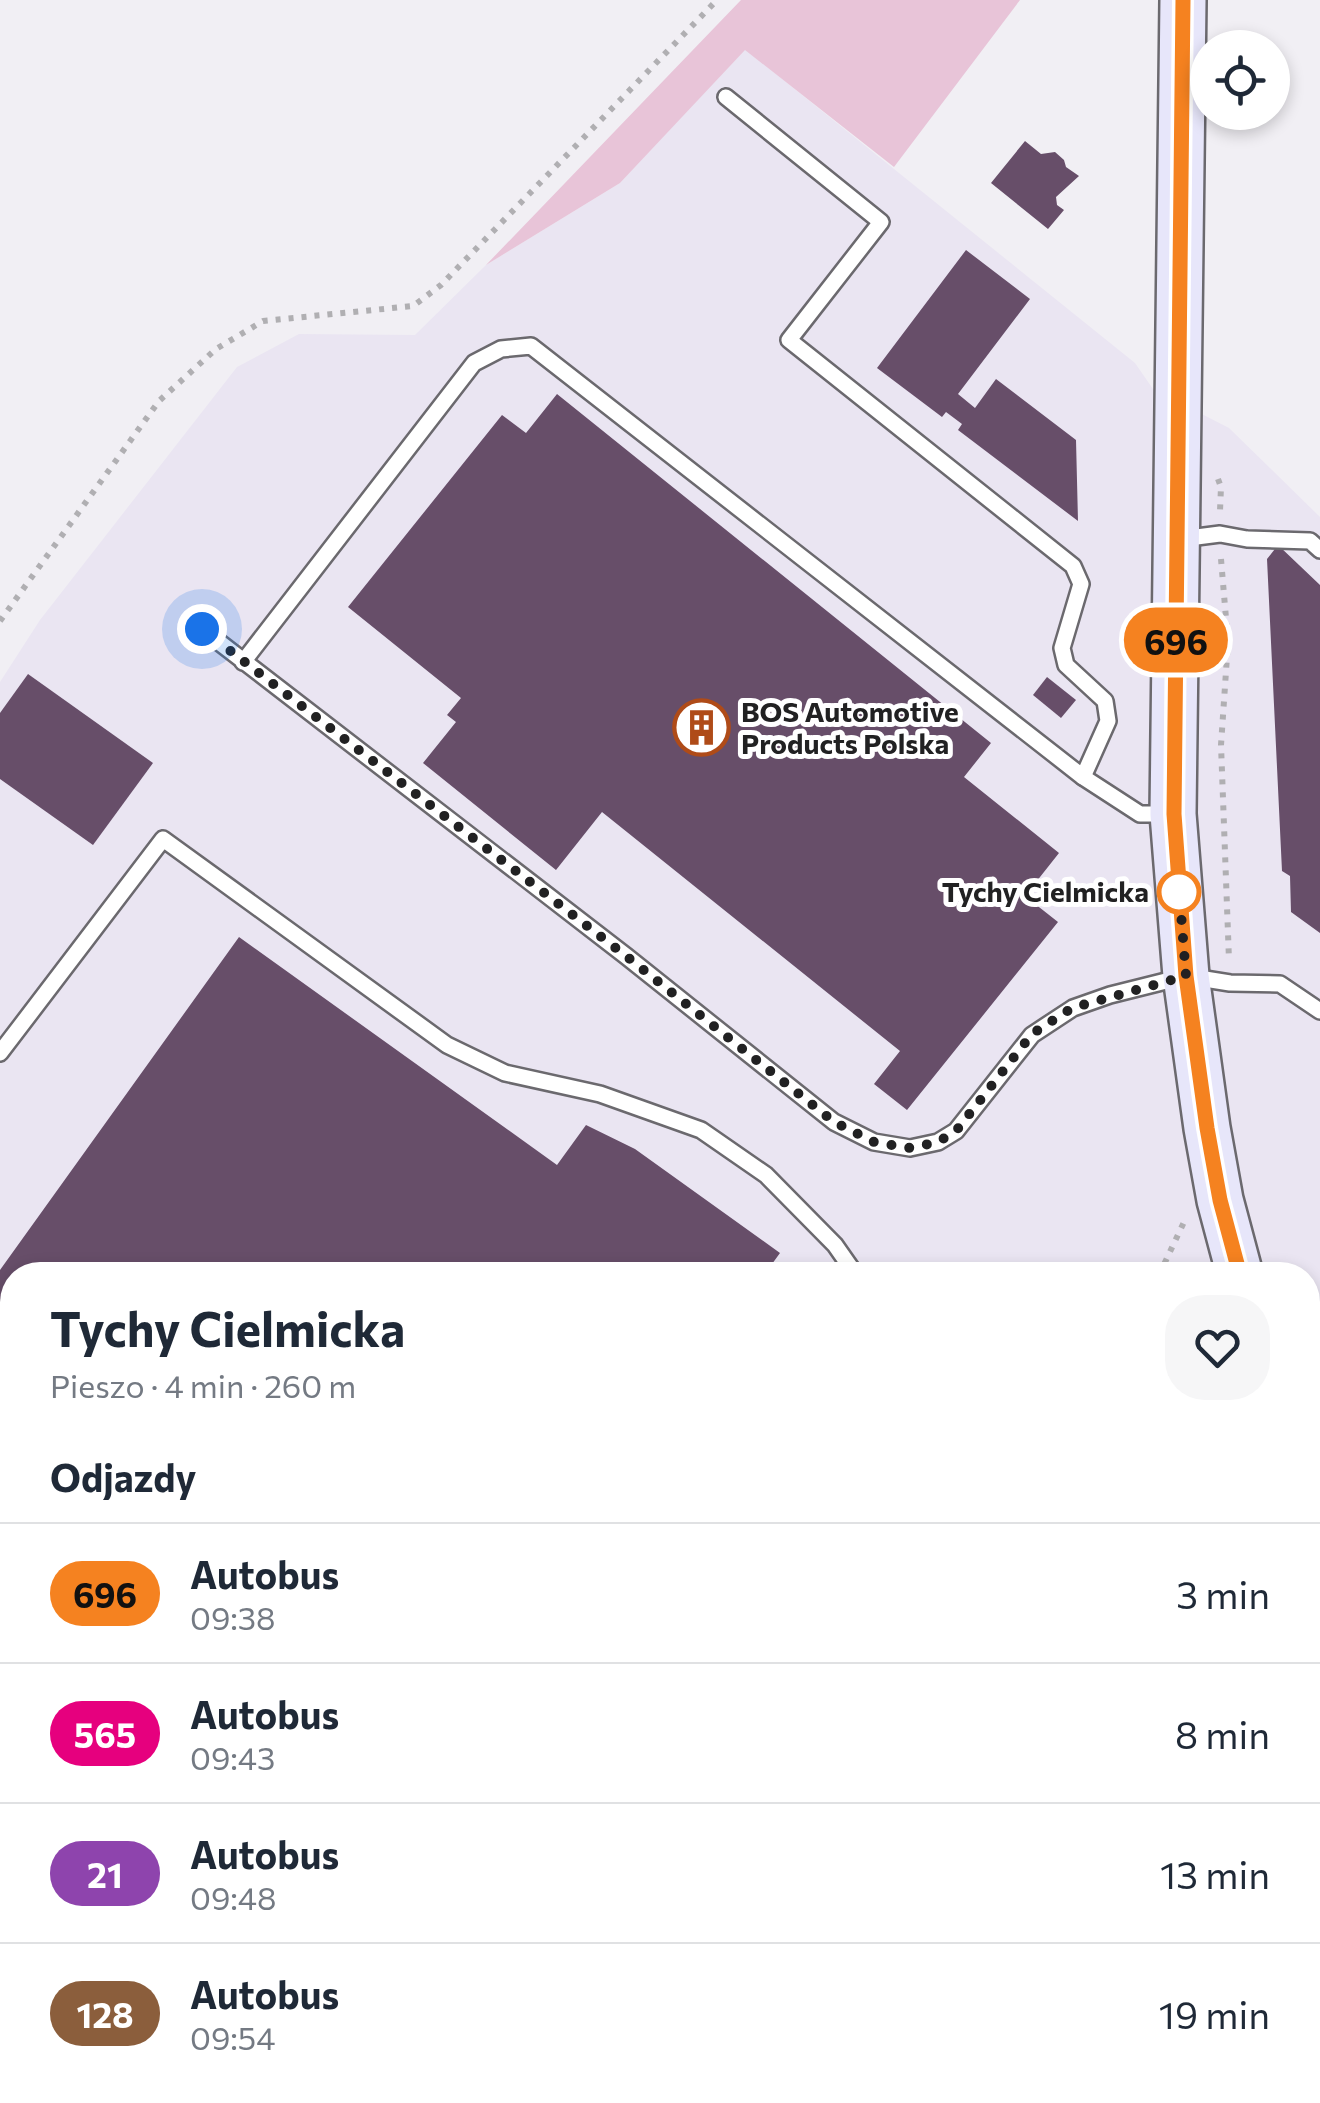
<!DOCTYPE html>
<html lang="pl">
<head>
<meta charset="utf-8">
<style>
  body { margin:0; font-family:Commissioner,sans-serif; background:#f6f6f7; color:#1f2937; height:100vh; display:flex; flex-direction:column; font-size:38px; white-space:nowrap }
  * { box-sizing:border-box; margin:0 }
  p { font-size:32px; color:#747a83 }
  .icon { flex:none; width:55px; height:55px; fill:none; stroke:currentColor; stroke-width:2; stroke-linecap:round; stroke-linejoin:round }
  .map { position:relative; flex:1; overflow:hidden }
  .drawer { position:absolute; left:0px; top:1262px; width:1320px; height:842px; display:flex; flex-direction:column; background:#fff; border-radius:40px 40px 0 0; box-shadow:0 5px 15px #0003 }
  .drawer>* { flex:none }
  .badge { padding:0 20px; border-radius:32px; font-size:35px; line-height:65px }
  .buttons { position:absolute; left:1190px; top:30px; display:grid; gap:20px }
  .buttons a { display:grid; place-items:center; width:100px; height:100px; border-radius:50%; background:#fff; box-shadow:0 5px 15px #0003; font-size:50px }
  .you { position:absolute; width:50px; height:50px; margin:-25px; border:8px solid #fff; border-radius:50%; background:#1a73e8; box-shadow:0 0 0 15px #1a73e833 }
  .map>.badge { position:absolute; translate:-50% -50%; box-shadow:0 0 0 5px #fff }
  h2 { padding:0 50px; font-size:38px; line-height:90px }
  .round { display:grid; place-items:center; flex:none; width:105px; height:105px; border-radius:40px; background:#f6f6f7 }
  .summary { display:flex; align-items:center; justify-content:space-between; height:170px; padding:0 50px }
  h1 { font-size:48px; font-weight:700; line-height:75px }
  ul { padding:0; list-style:none }
  li { display:flex; align-items:center; gap:30px; height:140px; padding:0 50px; border-top:2px solid #e0e1e3 }
  li div { flex:1 }
  li b { display:block; font-size:38px }
  li em { font-style:normal }
  li .badge { min-width:110px; font-weight:700; text-align:center }
  .map>svg:first-child { display:block }
</style>
</head>
<body>
<div class="map">
<svg width="1320" height="2103" viewBox="0 0 1320 2103">
  <rect width="100%" height="100%" fill="#f1eff4"/>
  <!-- built -->
  <path fill="#eae5f2" d="M745 49 1135 363 1153 389 1229 428 1320 517V2103H1018L1004 2093 1308 2092V1275H12V2092L989 2093 981 2103H0V682L40 620 237 367 299 334 415 335 486 265 620 183Z"/>
  <!-- green -->
  <path fill="#e8c4d8" d="M741 0H1020L894 167 745 50 620 183 486 265Z"/>
  <!-- building -->
  <g fill="#674e69">
    <path d="M1025 141 1041 154 1055 152 1064 160 1066 167 1079 176 1056 197 1057 205 1064 210 1048 229 991 183Z"/>
    <path d="M966 250 1030 299 958 394 975 408 996 379 1076 440 1078 521 958 430 962 424 946 412 942 417 877 368Z"/>
    <path d="M557 394 991 743 964 777 1059 853 1025 896 1058 922 907 1110 874 1084 900 1051 602 812 556 870 423 763 456 722 447 715 461 698 348 607 502 415 526 433Z"/>
    <path d="M1278 545 1320 585V933L1291 912 1290 876 1282 871 1267 559Z"/>
    <path d="M28 674 153 763 93 845 0 779V713Z"/>
    <path d="M1047 677 1076 700 1061 718 1033 695Z"/>
    <path d="M239 937 557 1165 586 1125 635 1149 780 1253 764 1275H12V1760L0 1751V1270Z"/>
    <path d="M0 1900 12 1912V2092H210L222 2103H0Z"/>
    <path d="M1308 2029 1320 2039V2091L1313 2100 1316 2103H1159L1146 2092H1308Z"/>
    <path d="M354 2092H390L392 2103H356Z"/>
    <path d="M736 2092H943L934 2103H727Z"/>
  </g>
  <g fill="none" stroke-linecap="round" stroke-linejoin="round">
    <defs>
      <g id="lane">
        <path d="M726 97 881 222 789 340 1073 566 1081 584 1062 648 1066 665 1105 701 1108 721 1083 777"/>
        <path d="M1181 539 1220 534 1247 539 1310 541 1320 550"/>
        <path d="M202 629 626 956 834 1122 874 1142 910 1148 938 1142 956 1131 1032 1035 1073 1008 1110 995 1186 976 1230 983 1280 984 1320 1011"/>
        <path d="M243 662 474 363 501 349 531 346 1083 777 1140 814H1169"/>
        <path d="M0 1053 163 839 447 1045 505 1073 600 1094 701 1130 766 1175 835 1245 856 1275"/>
        <path d="M1308 1737 1320 1734"/>
        <path d="M0 1777 12 1787"/>
        <path d="M1308 1866 1320 1920"/>
      </g>
      <g id="secondary">
        <path d="M1183 0 1173 814 1186 976 1207 1128 1220 1200 1240 1275"/>
        <path d="M1308 1528 1320 1574"/>
        <path d="M525 2103 535 2092"/>
      </g>
    </defs>
    <!-- lane casing -->
    <use href="#lane" stroke="#6b696e" stroke-width="20"/>
    <!-- secondary casing -->
    <use href="#secondary" stroke="#6b696e" stroke-width="50"/>
    <!-- path -->
    <g stroke="#b0afb2" stroke-width="6" stroke-dasharray="5 8" stroke-linecap="butt">
      <path d="M1218 479 1221 487 1220 511"/>
      <path d="M1221 559 1228 642 1221 745 1229 960"/>
      <path d="M0 621 159 401 216 349 263 321 413 306 441 285 717 0"/>
      <path d="M1159 1275 1184 1222"/>
      <path d="M1308 1680 1316 1713"/>
    </g>
    <!-- lane -->
    <use href="#lane" stroke="#fff" stroke-width="15"/>
    <!-- secondary -->
    <use href="#secondary" stroke="#e7e6fa" stroke-width="45"/>
  </g>
  <g fill="none" stroke-linecap="round" stroke-linejoin="round">
    <defs>
      <path id="line" d="M1183 0 1174 814 1186 976 1207 1128 1220 1200 1240 1275"/>
    </defs>
    <!-- line casing -->
    <use href="#line" stroke="#fff" stroke-width="22"/>
    <!-- line -->
    <use href="#line" stroke="#f58220" stroke-width="15"/>
    <!-- walk -->
    <path stroke="#212122" stroke-width="10" stroke-dasharray="0 18" d="M202 629 626 956 834 1122 874 1142 910 1148 938 1142 956 1131 1032 1034 1072 1008 1186 976 1179 888V892"/>
  </g>
  <!-- icons -->
  <defs>
    <symbol id="building-ring" viewBox="-11 -11 22 22"><circle r="9.5" fill="#fff" stroke="#af4b18" stroke-width="1.5"/><path d="M-4-6H4V6H1V3H-1V6H-4ZM-2.5-4.3h1.7v1.8h-1.7ZM.8-4.3h1.7v1.8H.8ZM-2.5-1h1.7V.8h-1.7ZM.8-1h1.7V.8H.8Z" fill="#af4b18"/></symbol>
  </defs>
  <g fill-rule="evenodd">
    <use href="#building-ring" x="670" y="696" width="63" height="63"/>
  </g>
  <!-- markers -->
  <circle fill="#fff" stroke="#f58220" stroke-width="5" cx="1179" cy="892" r="20"/>
  <g text-anchor="middle" stroke-width="10" stroke-linejoin="round" paint-order="stroke">
    <!-- poi labels -->
    <g font-size="28" font-weight="bold" fill="#212122" stroke="#fff" text-anchor="start">
      <text x="741" y="722">BOS Automotive<tspan x="741" dy="32">Products Polska</tspan></text>
    </g>
    <!-- stop labels -->
    <g font-size="28" font-weight="bold" fill="#212122" stroke="#fff" text-anchor="end">
      <text x="1149" y="902">Tychy Cielmicka</text>
    </g>
  </g>
</svg>
<div class="buttons">
<a><svg class="icon" aria-label="locate" viewBox="0 0 24 24"><circle cx="12" cy="12" r="6"/><path d="M12 2v4M12 18v4M2 12h4M18 12h4"/></svg></a>
</div>
<div class="you" style="left:202px;top:629px"></div>
<b class="badge" style="left:1176px;top:640px;background:#f58220;color:#111">696</b>
<section class="drawer">
<div class="summary"><div><h1>Tychy Cielmicka</h1><p>Pieszo · 4 min · 260 m</p></div><a class="round"><svg class="icon" aria-label="heart" viewBox="0 0 24 24"><path d="M12 20l-8-8c-3-5 5-10 8-4 3-6 11-1 8 4z"/></svg></a></div>
<h2>Odjazdy</h2>
<ul>
<li><span class="badge" style="background:#f58220;color:#111">696</span><div><b>Autobus</b><p>09:38</p></div><em>3 min</em></li>
<li><span class="badge" style="background:#e6007e;color:#fff">565</span><div><b>Autobus</b><p>09:43</p></div><em>8 min</em></li>
<li><span class="badge" style="background:#8e44ad;color:#fff">21</span><div><b>Autobus</b><p>09:48</p></div><em>13 min</em></li>
<li><span class="badge" style="background:#8b5e3c;color:#fff">128</span><div><b>Autobus</b><p>09:54</p></div><em>19 min</em></li>
</ul>
</section>
</div>
</body>
</html>
